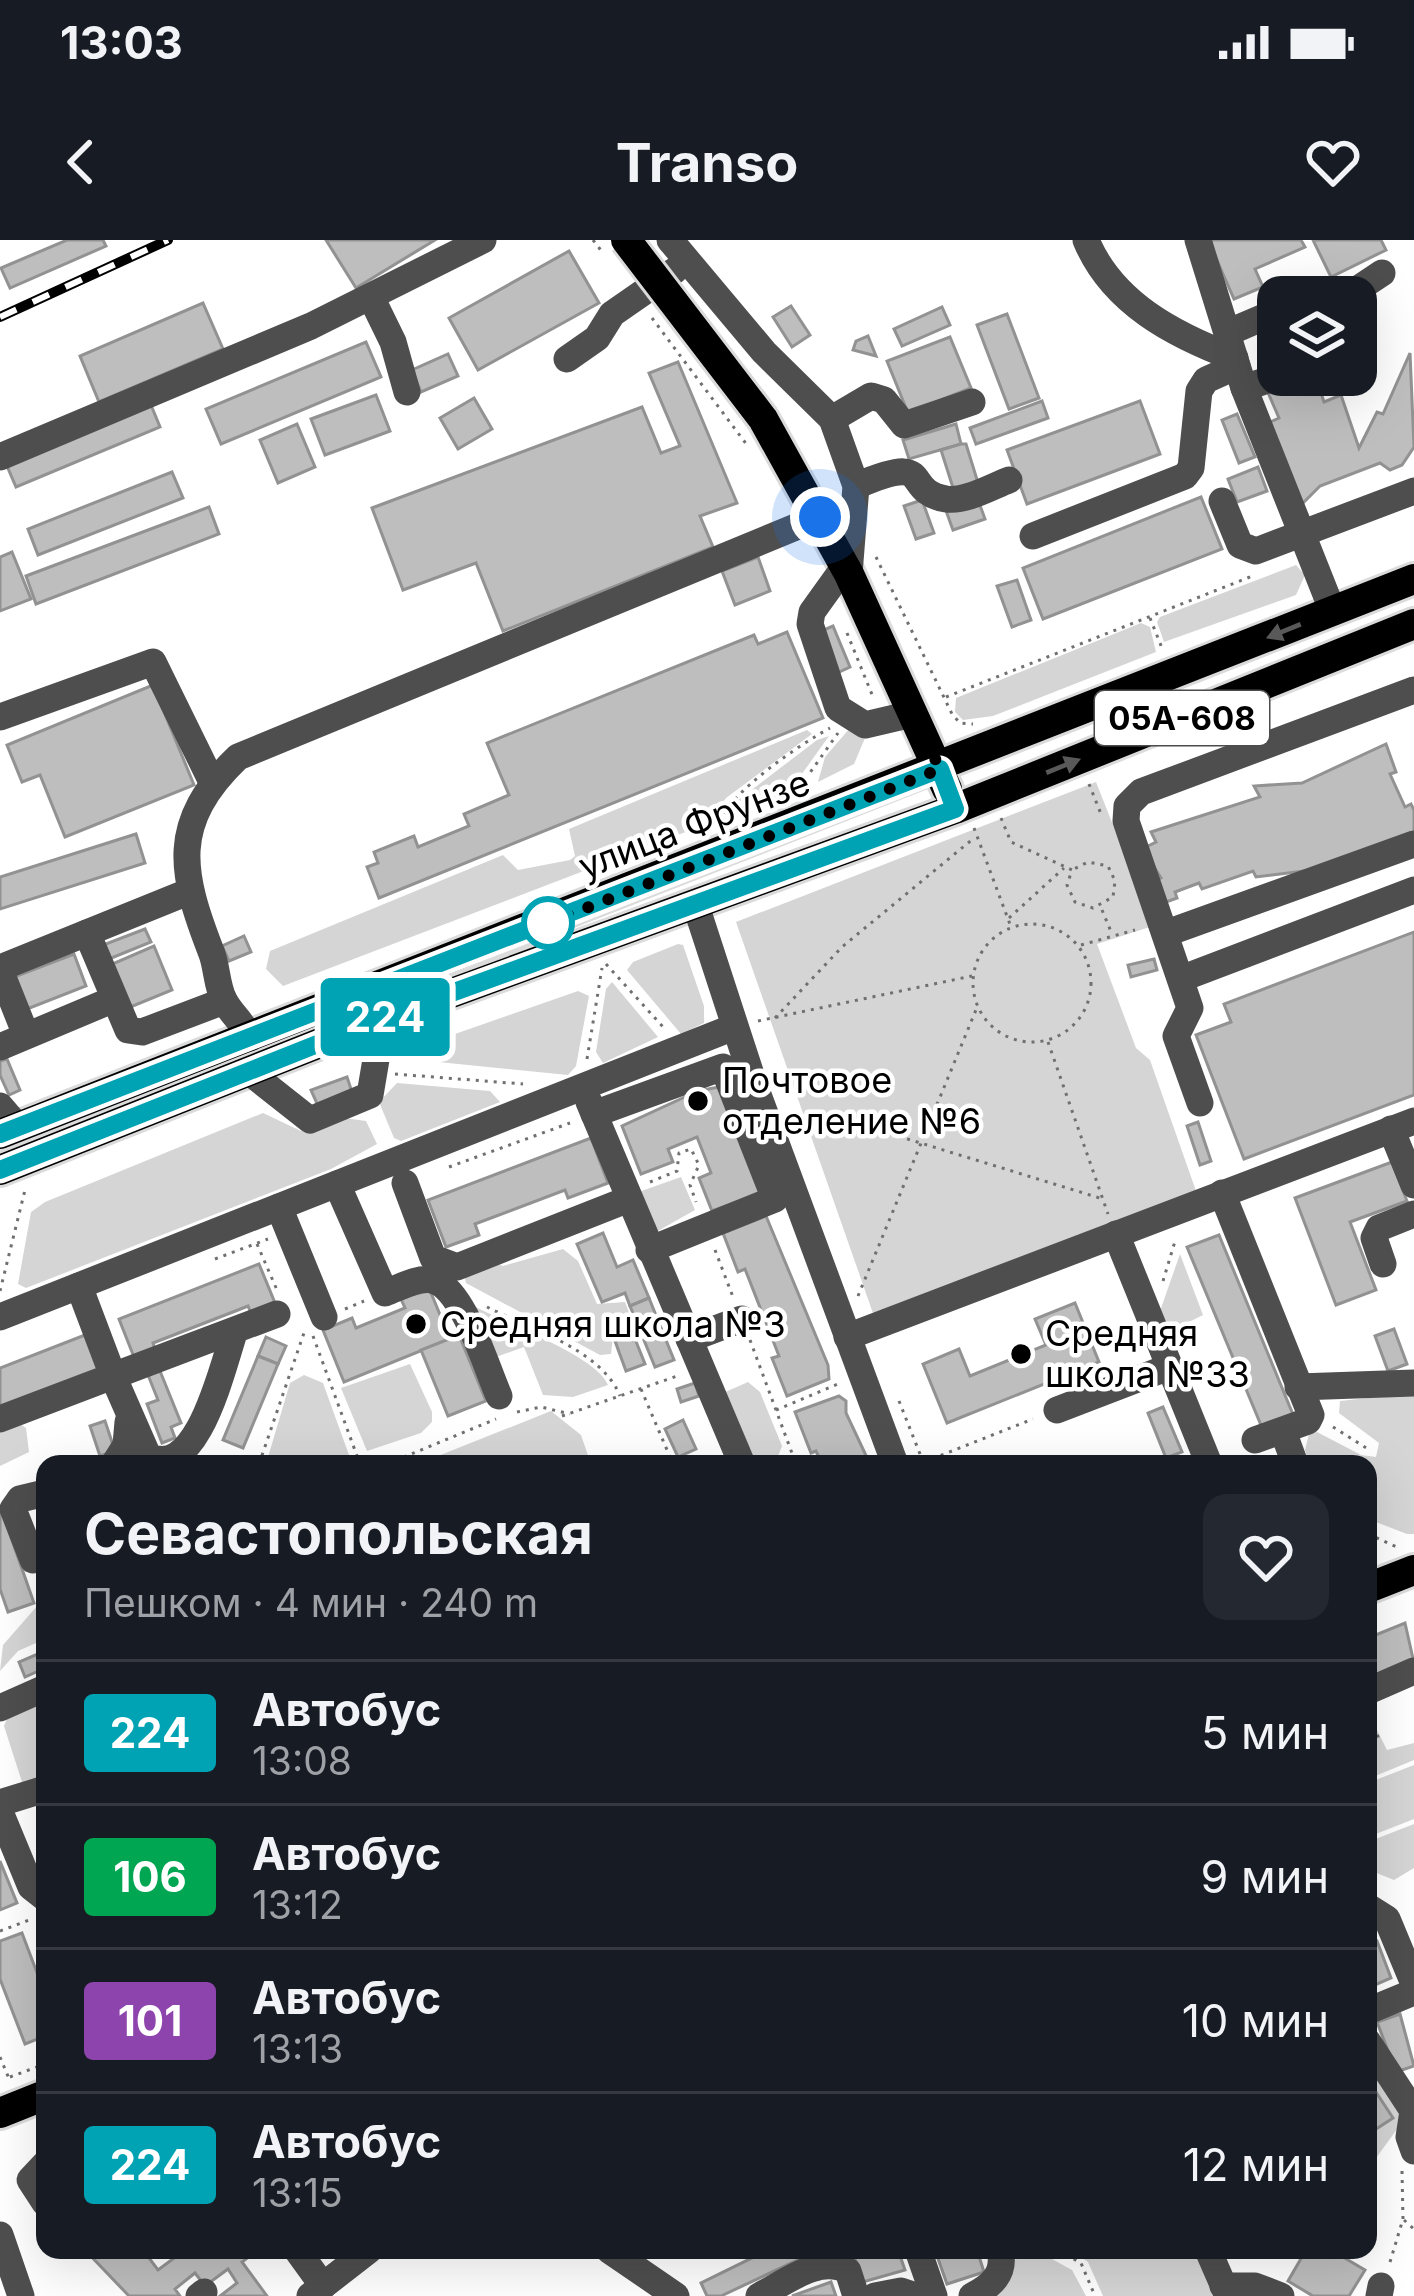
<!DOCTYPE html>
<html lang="ru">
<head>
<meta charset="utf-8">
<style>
  body { margin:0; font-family:Inter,sans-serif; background:#242831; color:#f1f3f6; height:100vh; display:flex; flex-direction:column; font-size:45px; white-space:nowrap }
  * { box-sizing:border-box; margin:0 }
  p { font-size:39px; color:#9ea1a6 }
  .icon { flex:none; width:66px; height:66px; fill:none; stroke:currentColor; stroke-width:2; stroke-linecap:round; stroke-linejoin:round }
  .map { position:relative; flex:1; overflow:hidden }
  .sheet { position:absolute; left:36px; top:1215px; width:1341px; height:804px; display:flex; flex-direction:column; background:#171b24; border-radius:24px; box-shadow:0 12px 48px #0002 }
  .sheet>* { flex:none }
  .badge { padding:0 24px; border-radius:9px; font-size:42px; line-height:78px }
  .buttons { position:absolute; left:1257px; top:36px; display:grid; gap:24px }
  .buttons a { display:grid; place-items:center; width:120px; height:120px; border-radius:24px; background:#171b24; box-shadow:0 12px 48px #0002; font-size:60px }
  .you { position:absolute; width:60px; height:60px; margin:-30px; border:9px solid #fff; border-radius:50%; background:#1a73e8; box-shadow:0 0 0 18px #1a73e833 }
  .map>.badge { position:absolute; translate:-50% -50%; box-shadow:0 0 0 6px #fff }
  .round { display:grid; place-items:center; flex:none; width:126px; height:126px; border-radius:24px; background:#242831 }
  .head { display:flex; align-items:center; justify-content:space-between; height:204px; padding:0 48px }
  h1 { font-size:57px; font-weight:700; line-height:90px }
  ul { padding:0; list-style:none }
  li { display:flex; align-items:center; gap:36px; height:144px; padding:0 48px; border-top:3px solid #363941 }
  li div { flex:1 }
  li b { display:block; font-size:45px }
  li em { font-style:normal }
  li .badge { min-width:132px; font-weight:700; text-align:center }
  .status { display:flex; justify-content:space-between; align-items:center; height:84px; padding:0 60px; background:#171b24; direction:ltr }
  .status svg { height:33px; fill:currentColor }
  header { display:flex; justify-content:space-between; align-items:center; height:156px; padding:0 48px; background:#171b24; font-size:54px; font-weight:700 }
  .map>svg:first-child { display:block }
</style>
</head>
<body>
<div class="status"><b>13:03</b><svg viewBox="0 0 49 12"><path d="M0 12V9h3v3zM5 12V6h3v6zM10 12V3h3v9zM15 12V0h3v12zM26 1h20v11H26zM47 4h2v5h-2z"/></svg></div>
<header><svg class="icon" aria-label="back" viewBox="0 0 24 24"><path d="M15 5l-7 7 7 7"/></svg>Transo<svg class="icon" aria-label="heart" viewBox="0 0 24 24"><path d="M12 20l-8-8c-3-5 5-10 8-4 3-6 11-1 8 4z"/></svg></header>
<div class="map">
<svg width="1414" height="2056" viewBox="0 0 1414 2056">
  <rect width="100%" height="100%" fill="#fff"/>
  <!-- green -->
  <g fill="#d5d5d5">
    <path d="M1296 325 1305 335 1296 355 1164 402 1157 382 1160 377Z"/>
    <path d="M1141 383 1150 387 1156 412 993 476 963 480 955 472 956 458Z"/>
    <path d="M850 488 865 498 854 524 818 542 825 517Z"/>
    <path d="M807 490 812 494 726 558 709 583 283 746 266 729 270 711 503 615 518 630 570 620 575 616 569 589Z"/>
    <path d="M829 496 789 552 732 573 733 564 817 500Z"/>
    <path d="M1096 542 1153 686 1097 704 1136 808 1150 820 1196 951 875 1079 736 682Z"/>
    <path d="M678 704 683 705 704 766V783L681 794 627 730 633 722Z"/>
    <path d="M612 742 658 797 603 823 596 812 606 749Z"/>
    <path d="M578 751 589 756 576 826 568 835 409 819 415 808Z"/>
    <path d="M397 843 490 851 500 862 401 901 394 898 379 862Z"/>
    <path d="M263 873 301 891 344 878 366 881 377 904 331 929 26 1048 18 1044 31 972 45 962Z"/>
    <path d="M681 937 695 970 656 992 633 954Z"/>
    <path d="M563 1009 578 1021 597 1064 625 1062 634 1086 613 1096 611 1114 600 1115 466 1043 464 1035 495 1023 503 1026Z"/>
    <path d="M1180 1014 1203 1075 1165 1094 1159 1074Z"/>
    <path d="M474 1066C505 1083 597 1116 608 1145L573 1157 543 1155 524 1107 490 1119Z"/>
    <path d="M410 1124 432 1172V1182L421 1193 367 1211 341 1148Z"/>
    <path d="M304 1135 323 1143 349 1215 345 1224H266L290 1143Z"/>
    <path d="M748 1142 760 1152 782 1206 775 1224H751L723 1153Z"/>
    <path d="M1414 1153V1294H1407L1368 1279V1224H1309L1305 1210 1309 1194 1317 1192 1361 1215 1376 1217 1379 1203 1339 1173 1340 1161Z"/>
    <path d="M551 1171 581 1195 591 1224H418Z"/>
    <path d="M17 1182 26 1188 29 1212 0 1226V1185Z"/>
    <path d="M45 1357V1399L18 1411 0 1431 3 1405Z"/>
    <path d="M36 1462 44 1467 45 1545H23L4 1486 8 1476Z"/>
    <path d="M1373 1482 1387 1510 1414 1503V1520L1368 1539V1484Z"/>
    <path d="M1414 1525V1579L1368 1597V1543Z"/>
    <path d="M1414 1584V1628L1394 1640 1369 1630 1368 1602Z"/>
    <path d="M1368 1823 1403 1881 1368 1929Z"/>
    <path d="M1071 2010H1199L1218 2056H1103L1088 2022Z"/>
    <path d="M1041 2013 1072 2030 1086 2056H993L1009 2021Z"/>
  </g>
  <!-- building -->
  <g fill="#bebebe" stroke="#929292" stroke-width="3">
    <path d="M67 0H103L106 6 10 48 1 28Z"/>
    <path d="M326 0H435L356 48Z"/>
    <path d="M1208 0H1301L1305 7 1255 29 1263 47 1234 59Z"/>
    <path d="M1313 0H1381L1386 10 1331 37Z"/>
    <path d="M569 11 599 63 478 130 449 78Z"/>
    <path d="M203 63 223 109 99 162 80 116Z"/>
    <path d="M791 66 810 95 792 107 773 77Z"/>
    <path d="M942 67 950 85 902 106 894 89Z"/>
    <path d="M1007 74 1039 158 1009 169 977 85Z"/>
    <path d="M868 96 876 116 853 110 856 101Z"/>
    <path d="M950 97 971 148 908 173 887 121Z"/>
    <path d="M366 102 381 137 221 204 206 169Z"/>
    <path d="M1410 113 1414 207 1402 225 1390 230 1380 223 1320 246 1299 267 1266 184 1279 178 1266 148 1315 135 1324 162 1341 155 1359 208 1377 172 1383 174Z"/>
    <path d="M448 114 458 136 421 152 412 130Z"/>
    <path d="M678 122 737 263 700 276 713 307 503 391 476 323 403 350 372 268 642 167 661 213 680 206 649 133Z"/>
    <path d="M376 155 390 191 325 215 311 179Z"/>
    <path d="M474 158 492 189 458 209 440 178Z"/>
    <path d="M1042 161 1048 178 976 204 970 188Z"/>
    <path d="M1140 161 1160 214 1027 264 1007 210Z"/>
    <path d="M151 165 160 187 16 247 7 226Z"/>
    <path d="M1237 174 1255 217 1239 223 1222 180Z"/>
    <path d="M297 184 315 227 278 243 260 200Z"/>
    <path d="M956 184 961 204 909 219 903 200Z"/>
    <path d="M961 204H966L979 246 955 254 941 210Z"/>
    <path d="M1258 227 1267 251 1237 262 1228 239Z"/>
    <path d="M172 232 183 258 38 315 28 289Z"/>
    <path d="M977 257 985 279 953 290 945 268Z"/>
    <path d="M1201 257 1222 309 1043 379 1023 328Z"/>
    <path d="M922 260 934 293 916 299 904 266Z"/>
    <path d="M209 267 219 294 36 364 26 336Z"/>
    <path d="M12 312 31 359 0 371V317Z"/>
    <path d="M758 317 770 351 735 365 722 331Z"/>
    <path d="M1017 340 1031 380 1012 387 997 346Z"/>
    <path d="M833 386 850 427 837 433 819 392Z"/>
    <path d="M787 392 823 478 379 658 367 627 378 623 374 612 414 596 418 607 469 586 464 574 509 555 487 503 754 395 758 404Z"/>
    <path d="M153 445 194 545 65 597 40 535 22 542 7 505Z"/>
    <path d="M1386 504 1396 532 1390 534 1405 567 1411 564 1414 570V592L1320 629 1256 637 1253 631 1202 649 1199 643 1175 652 1177 658 1166 662 1157 640 1161 638 1149 619 1146 607 1156 602 1151 592 1260 557 1254 546 1302 543Z"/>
    <path d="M136 594 145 623 0 669V637Z"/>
    <path d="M145 689 151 702 109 719 103 705Z"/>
    <path d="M1414 692V855L1244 919 1196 795 1231 782 1224 764Z"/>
    <path d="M244 696 251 712 229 721 222 706Z"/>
    <path d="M154 706 172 750 128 768 110 725Z"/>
    <path d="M74 714 86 746 27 769 14 737Z"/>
    <path d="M1154 719 1157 730 1131 737 1128 725Z"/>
    <path d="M7 819 20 850 9 855 0 835V821Z"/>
    <path d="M347 837 353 855 319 868 311 850Z"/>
    <path d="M719 847 761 953 712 971 699 938 711 933 697 897 668 909 673 922 641 934 622 886 698 851Z"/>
    <path d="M1198 882 1211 921 1200 925 1187 886Z"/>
    <path d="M591 898 608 943 568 958 565 950 475 984 479 995 446 1007 428 960Z"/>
    <path d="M1392 922 1407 961 1350 982 1376 1050 1336 1065 1295 958Z"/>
    <path d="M766 976 828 1125 829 1139 787 1156 772 1118 779 1116 745 1029 738 1032 723 993Z"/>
    <path d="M603 993 617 1027 633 1020 649 1058 630 1066 625 1053 602 1062 577 1004Z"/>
    <path d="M1219 995 1294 1177 1263 1190 1187 1007Z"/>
    <path d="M259 1024 275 1063 251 1073 248 1066 238 1070 153 1103 155 1109 134 1117 119 1079Z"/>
    <path d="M429 1048 450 1099 344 1142 323 1090 352 1078 356 1088 405 1068 401 1059Z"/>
    <path d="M649 1058 674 1120 655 1127 630 1066Z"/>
    <path d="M1075 1063 1099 1122 947 1183 923 1124 959 1109 970 1136 1046 1105 1035 1079Z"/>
    <path d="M1394 1089 1407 1124 1388 1131 1375 1096Z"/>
    <path d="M633 1094 645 1124 626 1131 615 1101Z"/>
    <path d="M85 1095 99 1130 0 1168V1128Z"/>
    <path d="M459 1095 486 1161 448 1176 421 1110Z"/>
    <path d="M266 1097 286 1106 278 1124 258 1116Z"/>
    <path d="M258 1116 278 1124 243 1208 223 1200Z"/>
    <path d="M160 1131 181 1183 171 1187 175 1198 162 1203 147 1164 158 1160 148 1135Z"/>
    <path d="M695 1143 699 1156 681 1162 677 1149Z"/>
    <path d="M839 1156 846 1161V1173L870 1224H822L816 1211 811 1213 795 1172Z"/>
    <path d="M1163 1167 1182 1212 1166 1218 1148 1173Z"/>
    <path d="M683 1180 696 1209 678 1217 665 1189Z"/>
    <path d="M105 1181 115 1211 100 1216 90 1186Z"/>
    <path d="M0 1266 34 1363 8 1372 0 1349Z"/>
    <path d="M1405 1383 1414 1423 1368 1442V1398Z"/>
    <path d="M40 1413 45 1428 25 1437 19 1422Z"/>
    <path d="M0 1621 17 1663 0 1670Z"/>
    <path d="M22 1693 45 1754V1796L25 1804 0 1739V1701Z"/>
    <path d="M1377 1701 1391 1738 1368 1748V1705Z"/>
    <path d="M1400 1774 1414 1826 1396 1832 1377 1782Z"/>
    <path d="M1368 1840 1393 1878 1373 1891 1368 1884Z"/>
    <path d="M85 2010H143L158 2030 185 2010H258L242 2022 267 2056H220L237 2043 228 2029 205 2046 195 2033 175 2049 180 2056H129Z"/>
    <path d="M768 2010H819L721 2056H707L701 2043Z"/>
    <path d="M852 2010H898L905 2030 863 2042Z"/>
    <path d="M935 2010H977L984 2032 947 2044Z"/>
    <path d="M1306 2010H1331L1365 2030 1349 2056H1313L1288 2041Z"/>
    <path d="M831 2042 836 2056H792Z"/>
  </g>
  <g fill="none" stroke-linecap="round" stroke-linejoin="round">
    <defs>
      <g id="major">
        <path d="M763 179 849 334 947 549"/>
        <path d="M0 894 1414 339"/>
        <path d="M0 930 383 778 955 569 1414 384"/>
        <path d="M1368 1348 1414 1330"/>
        <path d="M0 1873 45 1855"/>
      </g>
    </defs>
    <!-- major casing -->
    <use href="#major" stroke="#dbdbdb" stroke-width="36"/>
    <!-- path -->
    <g stroke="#707070" stroke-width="3" stroke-dasharray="3 6" stroke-linecap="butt">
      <path d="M593 0 603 13"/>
      <path d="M652 78 747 205"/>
      <path d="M876 317 952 474 960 483 973 484"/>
      <path d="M1150 378 1162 408"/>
      <path d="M847 393 873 457"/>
      <path d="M946 457 1255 335"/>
      <path d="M1089 544 1101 574"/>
      <path d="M795 554 838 493"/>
      <path d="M1001 578 1011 602 1072 630 1067 645 1075 662 1093 668 1113 657 1115 641 1108 626 1088 622 1072 630"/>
      <path d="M721 582C729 552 802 503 830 488"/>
      <path d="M974 588 1011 687"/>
      <path d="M1102 670 1112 694"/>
      <path d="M1009 678 1064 628"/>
      <circle cx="1032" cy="743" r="59"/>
      <path d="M1081 705 1135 690"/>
      <path d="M606 724 664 788"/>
      <path d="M775 778 842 707 974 598"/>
      <path d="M758 781 972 736"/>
      <path d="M1048 802 1108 974"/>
      <path d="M587 819 602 728"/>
      <path d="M395 834 523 844"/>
      <path d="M796 890 825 877 839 878 1103 959"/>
      <path d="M449 927 570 883"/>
      <path d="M650 942 677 931 679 913 691 909 699 925 690 945 696 962"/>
      <path d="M257 1004 277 1050"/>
      <path d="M715 1010 733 1057"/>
      <path d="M215 1019 268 999"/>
      <path d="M1163 1041 1176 998"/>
      <path d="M0 1051 25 950"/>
      <path d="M858 1056 978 765"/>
      <path d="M487 1067C529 1088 602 1110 620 1156"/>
      <path d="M345 1069 364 1061"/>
      <path d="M313 1096 360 1224"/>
      <path d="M750 1100 796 1224"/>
      <path d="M641 1149 673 1224"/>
      <path d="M899 1161 924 1224"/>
      <path d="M776 1170 838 1144"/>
      <path d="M517 1172 541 1167 570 1174"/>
      <path d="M562 1176 680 1135"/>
      <path d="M1333 1187 1368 1209"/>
      <path d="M924 1222 1033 1179"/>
      <path d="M259 1224 305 1090"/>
      <path d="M387 1224 496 1179"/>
      <path d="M1368 1294 1399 1308"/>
      <path d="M1368 1500 1383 1494"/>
      <path d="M0 1691 32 1679"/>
      <path d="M0 1817 10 1841"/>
      <path d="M10 1837 45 1824"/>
      <path d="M1404 1980 1414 1989"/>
      <path d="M1058 2010 1081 2023 1095 2056"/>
      <path d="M1390 2022 1403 1979 1402 1931"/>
    </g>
    <!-- minor -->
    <g stroke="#4e4e4e" stroke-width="27">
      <path d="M670 0 764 112 832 179 856 246 849 334"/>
      <path d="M1086 0C1112 63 1174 95 1235 118"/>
      <path d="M1198 0 1244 148 1333 372"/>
      <path d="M371 57 393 102 407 152"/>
      <path d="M1309 57 1358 49 1382 33"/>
      <path d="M1227 93 1278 71"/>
      <path d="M567 119 597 98 612 74 674 31"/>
      <path d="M1244 148 1282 135"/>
      <path d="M832 179 871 156 884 160 904 185 972 162"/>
      <path d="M0 217 311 86 483 0"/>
      <path d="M856 246C938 211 899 251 946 259 965 262 991 247 1009 240"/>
      <path d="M1222 261 1240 305 1256 311 1414 251"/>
      <path d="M1033 296 1185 236 1191 228 1199 151 1206 140 1237 126"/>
      <path d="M845 326 812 372 810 384 838 468 865 485 912 474"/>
      <path d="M0 477 153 422 212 542"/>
      <path d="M695 663 754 844 895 1224"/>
      <path d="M87 693 128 790 142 792 224 761"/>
      <path d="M1167 693 1414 604"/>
      <path d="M0 728 188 652"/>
      <path d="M0 730 26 795"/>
      <path d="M1183 738 1414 650"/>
      <path d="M250 798C243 782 231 774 224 760 217 747 217 728 212 714 180 632 169 583 238 517L820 277"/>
      <path d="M0 807 112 760"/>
      <path d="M248 831 310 880 370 855 383 778"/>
      <path d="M589 862 742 1224"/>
      <path d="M1200 863 1176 796 1190 768 1126 581 1127 566 1141 552 1414 450"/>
      <path d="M0 866 18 887"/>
      <path d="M594 874 723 827 775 959 649 1010"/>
      <path d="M1391 889 1414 945"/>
      <path d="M405 943 433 1018 457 1027 629 959"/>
      <path d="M337 944 385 1053C399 1048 417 1037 432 1040 463 1047 486 1127 499 1156"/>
      <path d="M1222 953 1311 1175 1308 1181 1255 1200"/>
      <path d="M279 967 324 1077"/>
      <path d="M1116 994 1209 1224"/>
      <path d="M1383 1024 1374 998 1379 988 1414 974"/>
      <path d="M0 1077 734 787"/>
      <path d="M235 1090C223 1124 198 1242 148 1216L113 1136 277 1074"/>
      <path d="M847 1097 1414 881"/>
      <path d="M689 1099 742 1079"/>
      <path d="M1298 1147 1414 1143"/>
      <path d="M1057 1170 1169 1127"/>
      <path d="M0 1179 113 1136 79 1046"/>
      <path d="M1283 1191 1295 1224"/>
      <path d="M114 1224 126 1205 128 1182"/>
      <path d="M33 1320 13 1269 20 1259 45 1253"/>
      <path d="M1368 1451 1414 1431"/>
      <path d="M0 1468 45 1448"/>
      <path d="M0 1563 45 1549"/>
      <path d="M0 1572 31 1647 45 1658"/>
      <path d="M1368 1667 1387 1679 1414 1744"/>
      <path d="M1368 1771 1414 1752"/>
      <path d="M1368 1802 1413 1871 1409 1897 1414 1911"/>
      <path d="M45 1924 30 1940 45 1963"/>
      <path d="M0 1995 21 2056"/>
      <path d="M297 2010 323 2046"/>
      <path d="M609 2010 676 2056"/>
      <path d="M918 2010 934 2056"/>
      <path d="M1208 2010 1228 2056"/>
      <path d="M1223 2046H1255L1281 2056"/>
      <path d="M199 2056 204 2052"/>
      <path d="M310 2056 369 2010"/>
      <path d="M759 2056C785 2043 820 2014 848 2031L856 2056"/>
      <path d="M875 2056 901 2051 916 2056"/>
      <path d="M972 2056C991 2046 1006 2034 1000 2010"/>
      <path d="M1379 2056 1381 2046"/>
    </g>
    <!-- major -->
    <use href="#major" stroke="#000" stroke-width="30"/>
    <defs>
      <path id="rail" d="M0 77 168 0"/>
    </defs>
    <!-- rail casing -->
    <use href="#rail" stroke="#000" stroke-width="10"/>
    <!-- rail -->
    <use href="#rail" stroke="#fff" stroke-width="6" stroke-dasharray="18" stroke-linecap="butt"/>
    <defs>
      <path id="major-bridge" d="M626 0 763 179"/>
    </defs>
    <!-- major-bridge casing -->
    <use href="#major-bridge" stroke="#dbdbdb" stroke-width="36" stroke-linecap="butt"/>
    <!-- major-bridge -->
    <use href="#major-bridge" stroke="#000" stroke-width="30"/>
  </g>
  <!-- one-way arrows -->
  <defs><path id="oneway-solid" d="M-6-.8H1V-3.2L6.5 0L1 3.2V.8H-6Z" transform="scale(3)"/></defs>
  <g fill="#595959">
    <use href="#oneway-solid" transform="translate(1284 391) rotate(158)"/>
    <use href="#oneway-solid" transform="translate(1063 526) rotate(-22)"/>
  </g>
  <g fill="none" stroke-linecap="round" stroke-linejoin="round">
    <defs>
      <path id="line" d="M0 894 940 529 955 569 383 778 0 930"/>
    </defs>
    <!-- line casing -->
    <use href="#line" stroke="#fff" stroke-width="27"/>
    <!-- line -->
    <use href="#line" stroke="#00a3b4" stroke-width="18"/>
    <!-- walk -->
    <path stroke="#000" stroke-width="12" stroke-dasharray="0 21.6" d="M548 683 940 529 820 277"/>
  </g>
  <!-- markers -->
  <circle fill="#fff" stroke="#00a3b4" stroke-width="6" cx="548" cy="683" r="24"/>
  <g fill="#000" stroke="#fff" stroke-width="4.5">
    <circle cx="698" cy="861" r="12"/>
    <circle cx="416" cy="1084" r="12"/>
    <circle cx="1021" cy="1114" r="12"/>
  </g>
  <g text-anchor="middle" stroke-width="9" stroke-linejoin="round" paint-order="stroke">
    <!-- shield labels -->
    <rect fill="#fff" stroke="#4c4c4c" stroke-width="3" x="1095" y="451" width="174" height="54" rx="9"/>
    <g font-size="33" font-weight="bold" fill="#000">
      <text x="1182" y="490">05А-608</text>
    </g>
    <!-- street labels -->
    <g font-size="36" fill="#000" stroke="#fff">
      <text transform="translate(694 584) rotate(-21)" y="13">улица Фрунзе</text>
    </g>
    <!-- poi labels -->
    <g font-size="36" fill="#000" stroke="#fff" text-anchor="start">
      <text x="722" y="853">Почтовое<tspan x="722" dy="41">отделение №6</tspan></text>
      <text x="440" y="1097">Средняя школа №3</text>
      <text x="1045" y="1106">Средняя<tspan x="1045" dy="41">школа №33</tspan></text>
    </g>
  </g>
</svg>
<div class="buttons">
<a><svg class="icon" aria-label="layers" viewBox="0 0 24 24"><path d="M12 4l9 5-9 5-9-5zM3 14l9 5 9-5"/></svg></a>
</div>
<div class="you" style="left:820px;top:277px"></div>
<b class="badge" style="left:385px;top:777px;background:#00a3b4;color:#fff">224</b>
<section class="sheet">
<div class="head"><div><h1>Севастопольская</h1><p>Пешком · 4 мин · 240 m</p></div><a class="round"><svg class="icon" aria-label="heart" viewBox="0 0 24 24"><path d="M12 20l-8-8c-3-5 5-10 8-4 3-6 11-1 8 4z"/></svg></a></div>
<ul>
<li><span class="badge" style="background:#00a3b4;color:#fff">224</span><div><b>Автобус</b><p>13:08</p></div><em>5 мин</em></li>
<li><span class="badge" style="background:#00a651;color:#fff">106</span><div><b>Автобус</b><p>13:12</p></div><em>9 мин</em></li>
<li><span class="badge" style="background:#8e44ad;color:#fff">101</span><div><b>Автобус</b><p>13:13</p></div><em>10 мин</em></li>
<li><span class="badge" style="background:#00a3b4;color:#fff">224</span><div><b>Автобус</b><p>13:15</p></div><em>12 мин</em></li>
</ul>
</section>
</div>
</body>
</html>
